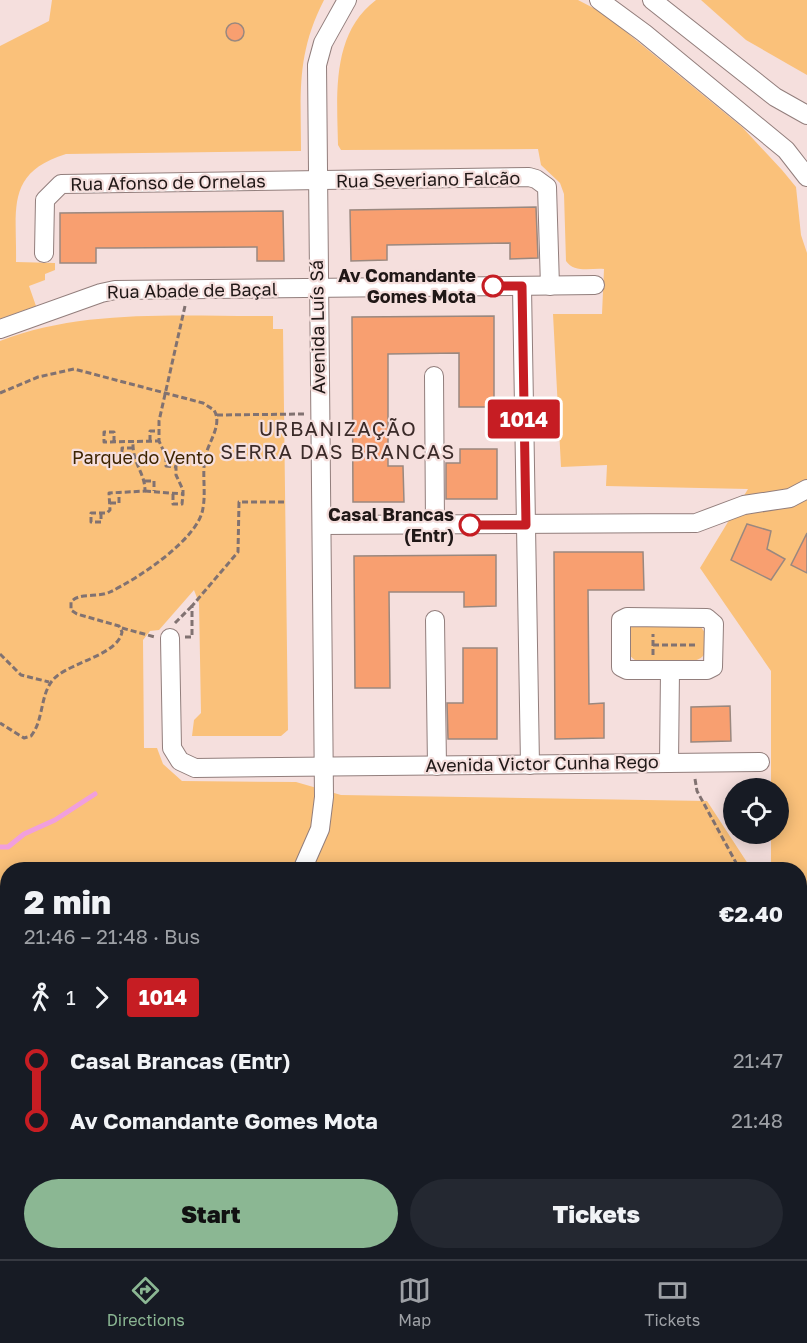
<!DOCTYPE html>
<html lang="en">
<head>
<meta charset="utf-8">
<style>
  body { margin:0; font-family:"Golos Text",sans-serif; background:#242831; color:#f1f3f6; height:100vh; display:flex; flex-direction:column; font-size:22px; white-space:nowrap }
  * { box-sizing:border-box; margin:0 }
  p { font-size:20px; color:#9ea1a6 }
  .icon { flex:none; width:33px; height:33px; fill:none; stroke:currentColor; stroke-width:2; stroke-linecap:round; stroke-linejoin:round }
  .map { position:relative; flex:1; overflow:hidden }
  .side { position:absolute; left:0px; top:862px; width:807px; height:398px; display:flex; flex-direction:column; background:#171b24; border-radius:24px 24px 0 0; box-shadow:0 3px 15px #0003 }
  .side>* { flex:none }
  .badge { padding:0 12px; border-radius:4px; font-size:21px; line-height:39px }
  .tools { position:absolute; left:723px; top:778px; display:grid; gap:12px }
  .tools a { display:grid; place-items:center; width:66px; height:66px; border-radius:50%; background:#171b24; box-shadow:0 3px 15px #0003; font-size:30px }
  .map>.badge { position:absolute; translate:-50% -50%; box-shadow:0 0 0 3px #fff }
  .legs { display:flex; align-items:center; gap:9px; height:66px; padding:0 24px; font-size:20px }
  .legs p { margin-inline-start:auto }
  .head { display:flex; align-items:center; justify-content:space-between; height:102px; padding:0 24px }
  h1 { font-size:33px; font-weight:800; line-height:45px }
  .button { display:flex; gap:12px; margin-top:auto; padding:12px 24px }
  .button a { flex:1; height:69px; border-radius:36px; background:#8bb793; color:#111; font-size:24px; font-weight:800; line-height:69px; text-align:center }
  .button a+a { background:#242831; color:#f1f3f6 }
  ul { padding:0 24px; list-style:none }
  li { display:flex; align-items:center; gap:21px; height:60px; font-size:22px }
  li i { display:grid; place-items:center; width:9px; height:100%; margin:0 8px; background:currentColor }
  li i::after { content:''; width:15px; height:15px; margin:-8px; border:4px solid; border-radius:50%; background:#171b24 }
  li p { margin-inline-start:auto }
  li:first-child i { background:linear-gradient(#0000 50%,currentColor 0) }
  li:last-child i { background:linear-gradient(currentColor 50%,#0000 0) }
  .tabs { display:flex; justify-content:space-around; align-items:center; height:84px; border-top:2px solid #363941; background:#171b24; font-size:16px; color:#9ea1a6 }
  .tabs a { display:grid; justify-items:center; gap:3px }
  .tabs .current { color:#8bb793 }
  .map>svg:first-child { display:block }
</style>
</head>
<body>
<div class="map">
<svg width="807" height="1259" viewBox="0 0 807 1259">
  <rect width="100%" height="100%" fill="#f5dfdd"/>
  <!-- green -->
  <g fill="#fac17a">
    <path d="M52 0H324C296 55 301 92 301 151L66 154C5 173 17 209 16 262L55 263V270L45 274V280L29 286 36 306 0 319V46L49 21Z"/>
    <path d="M376 0H578L603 13 742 127 782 170 796 187 801 235 807 253V1259H0V341C85 308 183 317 273 316V329H283L288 730 281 736H192L194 720 201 713 199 603 194 590 159 630 150 631 143 640 144 748H157L163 764 182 781 296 782 341 795 707 801 752 870H8V1252H800V870H771V834H778V789H771V671L700 568 748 489 606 486 607 465 561 467 553 314H602L604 269C590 268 574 273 566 261L564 194 560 183 541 165 538 149 341 150 338 145C337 95 331 34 376 0Z"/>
    <path d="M701 0H807V75L746 40Z"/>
    <path d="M633 625 701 627 708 637C707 643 707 651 703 656 693 667 651 662 636 661L629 655 627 632Z"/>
  </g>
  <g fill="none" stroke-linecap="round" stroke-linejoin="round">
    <!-- stream -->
    <path stroke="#f09fdd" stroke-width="5" d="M0 847H8L24 834 55 820 95 794"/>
  </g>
  <!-- building -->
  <g fill="#f89f70" stroke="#9a887f" stroke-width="1.5">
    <circle cx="235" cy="32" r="9"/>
    <path d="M536 207 538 258 510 259V243L449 244 387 245V260L351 261 350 210Z"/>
    <path d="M283 211 284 261H257V247L114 248H96V263H60V213Z"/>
    <path d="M494 316V407H459V353L388 354V466H403L404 502H353L352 317Z"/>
    <path d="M460 449H497V499H446V463H460Z"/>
    <path d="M747 524 771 531 767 549 785 559 771 580 731 560Z"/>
    <path d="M807 533V573L791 565Z"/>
    <path d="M554 552H643L644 590H588L589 704 604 703V738L555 739Z"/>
    <path d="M496 555V606L464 607V592H389L390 688H355L354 556Z"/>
    <path d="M463 648H497V739H448L447 703H463Z"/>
    <path d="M730 706 731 741 691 742V707Z"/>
  </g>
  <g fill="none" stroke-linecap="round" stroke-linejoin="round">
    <defs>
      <g id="minor">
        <path d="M599 0 644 33 786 150 807 177"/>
        <path d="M652 0 775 97 807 115"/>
        <path d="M44 253 45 200 61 184 529 177 536 179 547 187 550 286"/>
        <path d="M522 287 530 765"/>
        <path d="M0 329 101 293 115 290 595 285"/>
        <path d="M434 376 435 525"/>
        <path d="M322 525 696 523 744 505 790 498 807 489"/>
        <path d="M435 620 437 766"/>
        <path d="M170 638 172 748 180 761 195 768 760 762"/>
        <path d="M669 763 670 670H707L713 667 714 624 707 618 627 617 621 620V667L627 670H670"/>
        <path d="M302 870 320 829 324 797 317 65 323 43 347 0"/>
        <path d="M0 1087 8 1077"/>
      </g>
    </defs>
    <!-- minor casing -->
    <use href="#minor" stroke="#927e7c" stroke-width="20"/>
    <!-- path -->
    <g stroke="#817271" stroke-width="3" stroke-dasharray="6 3" stroke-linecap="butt">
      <path d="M185 306 159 421V441L166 456H205"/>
      <path d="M0 393 38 377 74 369 203 403 214 410C223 425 208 442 205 458 202 475 206 492 203 508 199 539 137 579 110 592 98 598 79 592 71 602V610L77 614 119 626 122 632C118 654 74 662 57 676 39 690 45 719 31 736L24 738 0 723"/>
      <path d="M217 415 305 414"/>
      <path d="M150 441V431H159"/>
      <path d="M114 442V432H104V442L159 441"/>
      <path d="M133 448H122V458H133"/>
      <path d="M166 456V466L175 467"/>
      <path d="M145 481H154V491"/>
      <path d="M145 491 183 494V490L176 475V456"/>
      <path d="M173 494V504H182L183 494"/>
      <path d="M110 503H119V493"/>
      <path d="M101 513V522H91V513H107L110 510 109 493 145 491C145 472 132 464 133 441"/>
      <path d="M175 623 192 606"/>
      <path d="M122 628 155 637"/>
      <path d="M185 637H192V606L238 552 239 502H286"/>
      <path d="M653 645H697"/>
      <path d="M0 654 21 675 49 682"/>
      <path d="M653 655V634"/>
      <path d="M695 779 697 791 740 870"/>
      <path d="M800 953 807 963"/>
    </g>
    <!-- minor -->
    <use href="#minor" stroke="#fff" stroke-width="18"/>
  </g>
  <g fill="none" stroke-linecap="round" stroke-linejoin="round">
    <defs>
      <path id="line-1" d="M470 525H526L522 286H493"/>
    </defs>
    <!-- line-1 casing -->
    <use href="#line-1" stroke="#fff" stroke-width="14"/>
    <!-- line-1 -->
    <use href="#line-1" stroke="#c61d23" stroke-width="9"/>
  </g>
  <!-- markers -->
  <g fill="#fff" stroke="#c61d23" stroke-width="3">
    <circle cx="493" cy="286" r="10"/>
    <circle cx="470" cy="525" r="10"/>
  </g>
  <g text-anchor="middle" stroke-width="4.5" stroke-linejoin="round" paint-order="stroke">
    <!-- street labels -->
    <g font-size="18" fill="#201817" stroke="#f5dfdd">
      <text transform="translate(428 180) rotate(-1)" y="6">Rua Severiano Falcão</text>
      <text transform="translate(168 183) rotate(-1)" y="6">Rua Afonso de Ornelas</text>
      <text transform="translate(192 291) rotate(-1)" y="6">Rua Abade de Baçal</text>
      <text transform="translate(318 327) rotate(-91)" y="6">Avenida Luís Sá</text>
      <text transform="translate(542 764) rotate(-1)" y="6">Avenida Victor Cunha Rego</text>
    </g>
    <!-- stop labels -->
    <g font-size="18" font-weight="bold" fill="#201817" stroke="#f5dfdd" text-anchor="end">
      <text x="476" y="282">Av Comandante<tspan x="476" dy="21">Gomes Mota</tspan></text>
      <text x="454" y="521">Casal Brancas<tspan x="454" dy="21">(Entr)</tspan></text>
    </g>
    <!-- park labels -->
    <g font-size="18" fill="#3d2400" stroke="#f5dfdd">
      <text x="143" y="464">Parque do Vento</text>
    </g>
    <!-- neighbourhood labels -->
    <g font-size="20" letter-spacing="1.5" fill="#3b2b29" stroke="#f5dfdd">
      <text x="338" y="436">URBANIZAÇÃO<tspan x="338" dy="23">SERRA DAS BRANCAS</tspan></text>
    </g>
  </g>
</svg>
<div class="tools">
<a><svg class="icon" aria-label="locate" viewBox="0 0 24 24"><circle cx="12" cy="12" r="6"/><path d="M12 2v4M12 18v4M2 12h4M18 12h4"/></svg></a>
</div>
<b class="badge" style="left:524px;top:419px;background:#c61d23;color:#fff">1014</b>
<section class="side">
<div class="head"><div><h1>2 min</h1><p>21:46 – 21:48 · Bus</p></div><b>€2.40</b></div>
<div class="legs"><svg class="icon" aria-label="walk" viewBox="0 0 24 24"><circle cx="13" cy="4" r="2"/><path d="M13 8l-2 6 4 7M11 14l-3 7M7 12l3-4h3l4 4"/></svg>1<svg class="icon" aria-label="forward" viewBox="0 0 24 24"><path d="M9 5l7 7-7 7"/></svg><b class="badge" style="background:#c61d23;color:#fff">1014</b></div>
<ul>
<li><i style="color:#c61d23"></i><b>Casal Brancas (Entr)</b><p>21:47</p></li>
<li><i style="color:#c61d23"></i><b>Av Comandante Gomes Mota</b><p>21:48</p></li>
</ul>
<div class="button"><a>Start</a><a>Tickets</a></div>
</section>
</div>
<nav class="tabs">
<a class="current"><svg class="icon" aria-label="directions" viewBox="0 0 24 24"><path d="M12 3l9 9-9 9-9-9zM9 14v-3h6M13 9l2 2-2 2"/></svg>Directions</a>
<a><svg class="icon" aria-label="map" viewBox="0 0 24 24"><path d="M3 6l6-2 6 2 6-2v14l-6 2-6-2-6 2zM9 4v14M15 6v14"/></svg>Map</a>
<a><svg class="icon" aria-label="tickets" viewBox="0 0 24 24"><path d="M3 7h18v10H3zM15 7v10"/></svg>Tickets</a>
</nav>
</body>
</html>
